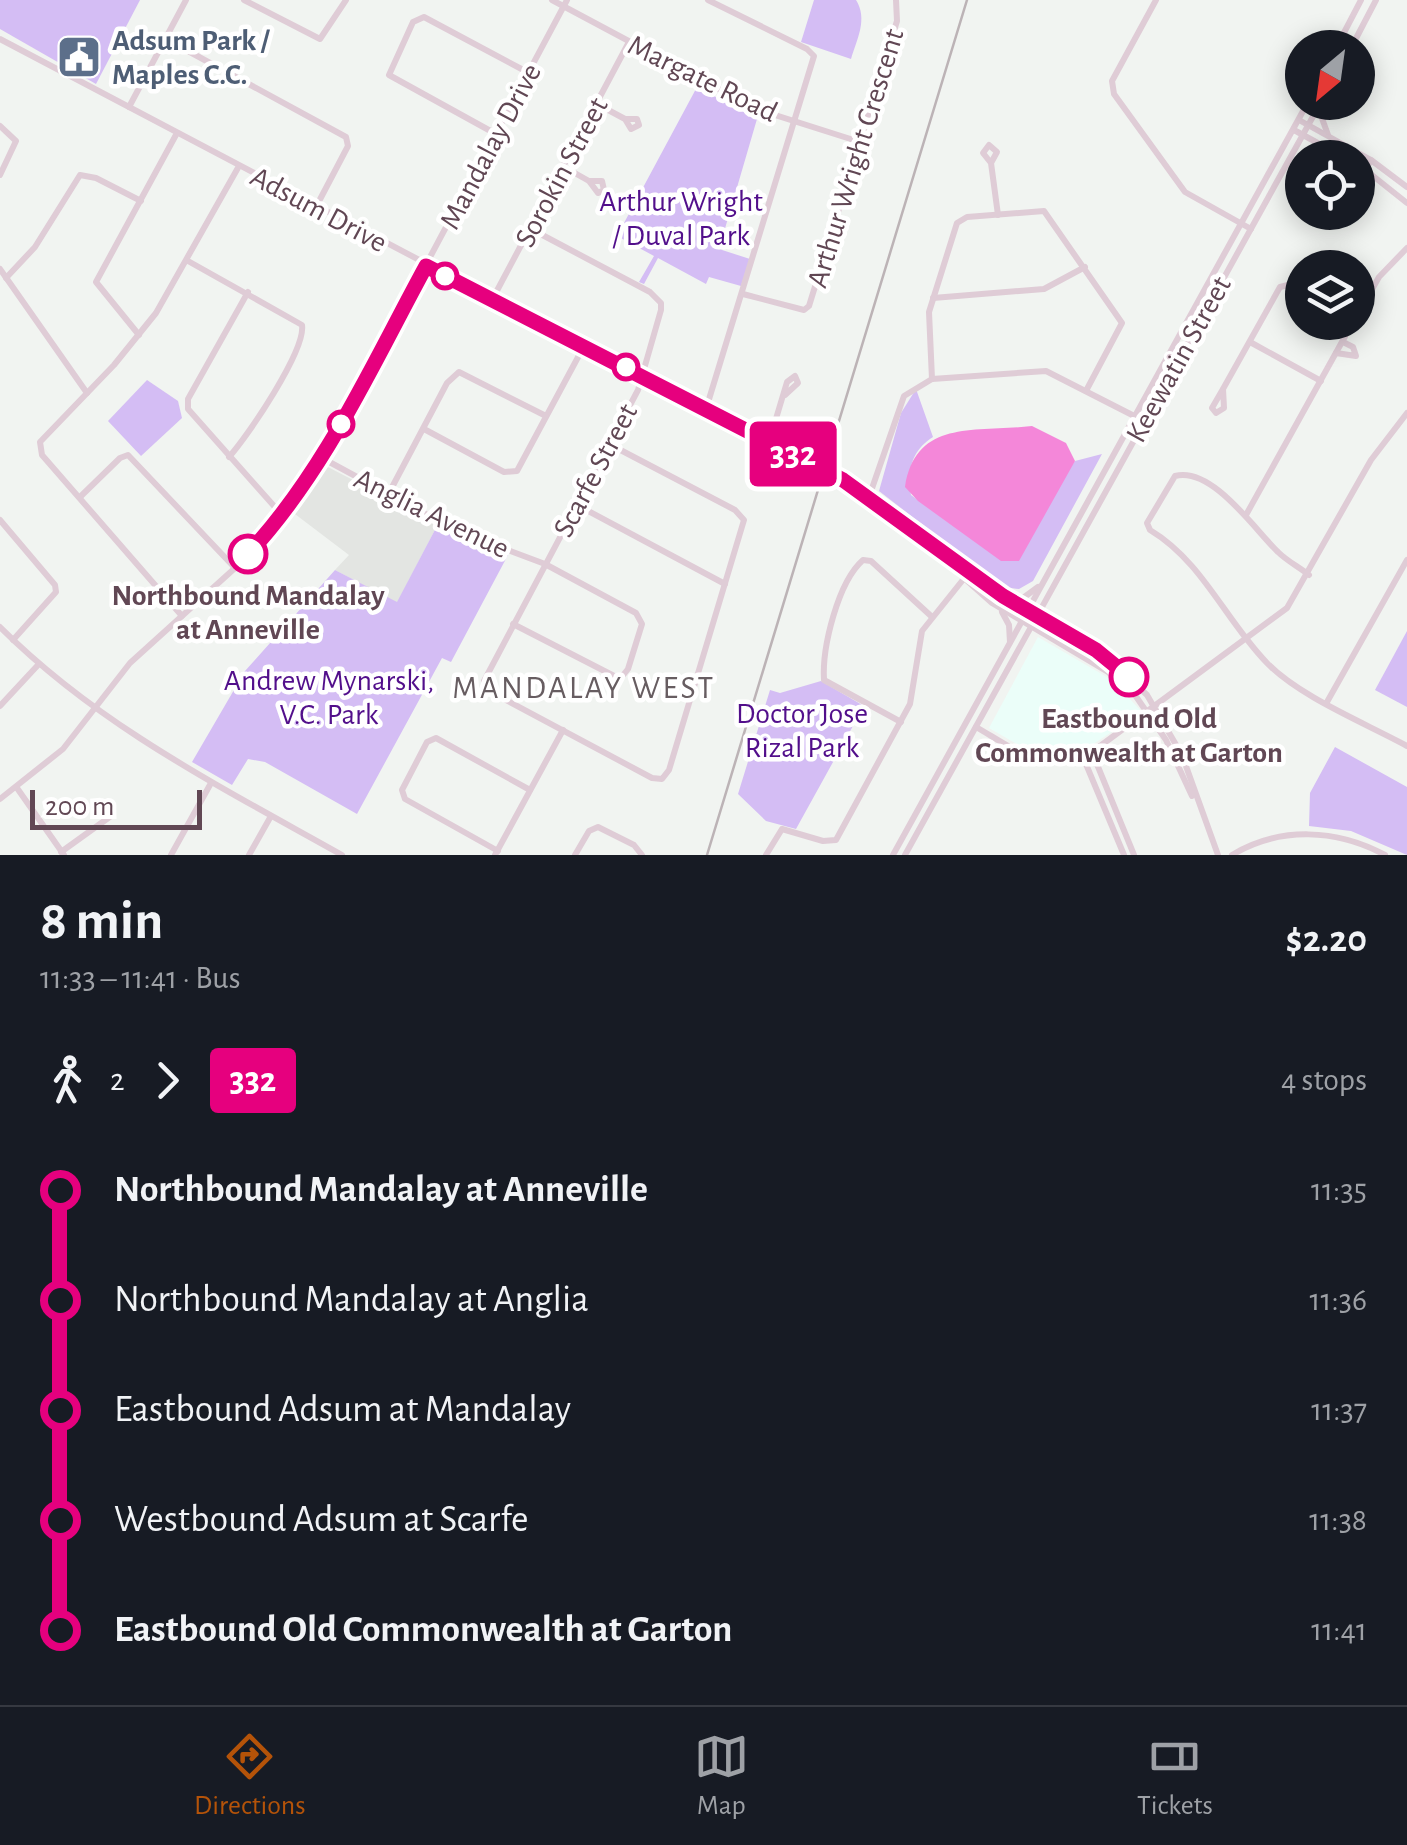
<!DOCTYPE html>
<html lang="en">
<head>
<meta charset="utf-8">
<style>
  body { margin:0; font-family:"Alegreya Sans",sans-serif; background:#242831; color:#f1f3f6; height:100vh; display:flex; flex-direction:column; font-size:38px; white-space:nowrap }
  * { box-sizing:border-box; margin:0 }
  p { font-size:32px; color:#9ea1a6 }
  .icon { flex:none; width:55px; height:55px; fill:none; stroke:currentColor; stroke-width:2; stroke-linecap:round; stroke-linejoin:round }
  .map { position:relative; height:855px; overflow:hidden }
  .drawer { display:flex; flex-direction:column; background:#171b24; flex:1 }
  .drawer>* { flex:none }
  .badge { padding:0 20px; border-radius:8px; font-size:35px; line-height:65px }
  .needle { width:65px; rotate:209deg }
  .tools { position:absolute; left:1285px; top:30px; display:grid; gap:20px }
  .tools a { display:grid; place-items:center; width:90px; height:90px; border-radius:50%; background:#171b24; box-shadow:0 5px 25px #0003; font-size:50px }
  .scale { position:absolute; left:30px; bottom:25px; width:172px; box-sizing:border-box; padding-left:10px; border:5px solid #614754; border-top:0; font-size:28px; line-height:35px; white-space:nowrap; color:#614754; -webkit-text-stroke:8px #fff; paint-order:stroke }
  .map>.badge { position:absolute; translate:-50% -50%; box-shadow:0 0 0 5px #fff }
  .legs { display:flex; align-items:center; gap:15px; height:110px; padding:0 40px; font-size:32px }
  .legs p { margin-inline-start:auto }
  .overview { display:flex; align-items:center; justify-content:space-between; height:170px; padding:0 40px }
  h1 { font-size:55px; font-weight:700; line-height:75px }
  ul { padding:0 40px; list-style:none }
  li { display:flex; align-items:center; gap:35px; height:110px; font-size:38px }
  li i { display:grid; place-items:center; width:15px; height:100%; margin:0 12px; background:currentColor }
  li i::after { content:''; width:25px; height:25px; margin:-12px; border:8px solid; border-radius:50%; background:#171b24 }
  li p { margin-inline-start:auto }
  li:first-child i { background:linear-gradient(#0000 50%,currentColor 0) }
  li:last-child i { background:linear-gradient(currentColor 50%,#0000 0) }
  .menu { display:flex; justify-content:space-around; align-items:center; height:140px; border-top:2px solid #363941; background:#171b24; font-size:28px; color:#9ea1a6 }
  .menu a { display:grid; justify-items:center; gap:5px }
  .menu .current { color:#b45309 }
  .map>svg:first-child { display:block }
</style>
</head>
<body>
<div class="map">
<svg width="1407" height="855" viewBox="0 0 1407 855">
  <rect width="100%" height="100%" fill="#f1f4f1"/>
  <!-- commercial -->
  <path fill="#ebfef9" d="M1038 637 1112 680 1142 712 1069 760 1052 761 1036 755 989 728Z"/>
  <!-- education -->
  <path fill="#e3e5e2" d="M324 465 438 524 397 603 335 570 349 555 291 511Z"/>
  <!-- green -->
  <g fill="#d4bdf4">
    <path d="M0 0H140L96 84 0 29Z"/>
    <path d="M814 0H856C868 19 857 39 851 59L801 42Z"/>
    <path d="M697 87 757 119 719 249 750 259 741 286 709 277 706 284 658 258 644 284 639 282 654 256 617 236Z"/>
    <path d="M147 380 178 401 182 418 141 456 108 421Z"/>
    <path d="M916 389 933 437C911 451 907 471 911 495L1001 560 1075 461 1102 454 1033 581 1019 589 1003 587 879 491 901 413Z"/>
    <path d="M438 524 508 555 451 662 442 658 357 814 265 762 248 759 232 785 192 762 245 671 335 570 397 602Z"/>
    <path d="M1407 631V707L1375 690Z"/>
    <path d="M821 681 864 706 796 829 766 821 738 794 770 690 780 693Z"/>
    <path d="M1335 747 1407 787V855L1351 831 1309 826 1310 793Z"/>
  </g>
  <!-- water -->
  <path fill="#f487d9" d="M1032 426 1066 443 1075 461 1019 561H1001L918 501 905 487C916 418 976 433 1032 426Z"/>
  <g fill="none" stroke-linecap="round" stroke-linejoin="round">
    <!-- minor -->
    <g stroke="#dfccd6" stroke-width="6">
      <path d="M244 0 320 39 346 0"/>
      <path d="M552 0 756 109 860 142"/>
      <path d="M1156 0 1112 81 1114 94 1185 192 1251 229"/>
      <path d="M0 39 869 497 1003 596 1106 656 1147 695 1182 755 1218 855"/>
      <path d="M166 39 346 137 348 146 316 207"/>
      <path d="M1336 48 1361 0"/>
      <path d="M1351 48 1376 0"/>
      <path d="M597 104 625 119 631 129 639 125 637 119H625"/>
      <path d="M129 107 186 0"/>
      <path d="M1319 110 1328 135"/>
      <path d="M1299 120 1371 160 1407 187"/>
      <path d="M0 126 16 141 0 175"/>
      <path d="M1294 130 1345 158"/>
      <path d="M496 134 389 75 413 22 424 17 529 73"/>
      <path d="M991 163 997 152 989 145 983 153 991 163 998 215"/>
      <path d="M1358 164 1407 203"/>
      <path d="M564 167 589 181 598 193 604 190 602 181H589"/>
      <path d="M1358 183 1371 160"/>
      <path d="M1331 212 1324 221 1332 212"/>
      <path d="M531 229 650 292 661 303V310L638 390 484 681 491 692 652 778 662 779 669 770 744 520 735 510 609 444"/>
      <path d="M188 261 302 325C306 350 248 436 229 457"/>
      <path d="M0 269 87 393"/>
      <path d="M6 278 35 247 80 175 96 178 141 201"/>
      <path d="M248 292 188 399V409L282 515"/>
      <path d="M743 294 804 310 809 306 897 21 896 0"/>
      <path d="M933 298 1044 289 1085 267"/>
      <path d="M492 300 629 42"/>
      <path d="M1358 314 1379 277 1407 248"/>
      <path d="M139 335 96 282 177 133"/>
      <path d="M1250 342 1321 381"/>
      <path d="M1336 353 1356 356 1353 347 1343 342"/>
      <path d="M932 379 929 312 957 223 967 217 1044 211 1122 323 1087 389"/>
      <path d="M1223 389 1224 408 1216 413 1212 408 1223 389 1280 287 1292 284 1302 290"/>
      <path d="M706 409 814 56 807 49 708 0"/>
      <path d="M424 429 504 472 517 471 584 346"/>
      <path d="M769 442 787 382 795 376 798 383 785 395"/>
      <path d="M322 458 457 531 545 564 636 613 642 624 628 669 620 679 513 624"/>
      <path d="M389 493 447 383 459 372 546 416"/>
      <path d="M80 497 120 458 128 455 235 568"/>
      <path d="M869 497 904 396 932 379 1046 371 1144 421"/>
      <path d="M577 505 725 584"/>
      <path d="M1246 515 1353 322"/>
      <path d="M0 520 55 585 56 592 13 640"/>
      <path d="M909 529 992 603 1108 672 1135 695 1166 740 1192 796"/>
      <path d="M1309 575C1299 567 1287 561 1278 552 1255 530 1212 466 1175 476L1147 523 1150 530C1203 562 1225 620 1267 663 1300 697 1365 723 1407 746"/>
      <path d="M1009 597 1023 598 1038 587"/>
      <path d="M1002 612 1009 625 1010 642"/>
      <path d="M182 616 42 455 40 442 114 365 156 313 239 166"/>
      <path d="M0 627C99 726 221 787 342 855"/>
      <path d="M1327 702 1407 560"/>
      <path d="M0 706 38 665"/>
      <path d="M901 722 824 680C822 647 838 582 863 560L871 561 931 616"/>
      <path d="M976 727C1016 750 1047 777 1092 752L1287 608 1371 460 1407 413"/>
      <path d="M1092 752 1134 855"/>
      <path d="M1083 757 1124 855"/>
      <path d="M17 788 64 855"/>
      <path d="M0 799 63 749 130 663 235 568 297 494 347 413 567 0"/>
      <path d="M498 851 405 799 402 790 427 742 436 738 530 790"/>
      <path d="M61 852 111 816"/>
      <path d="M171 855 211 783"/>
      <path d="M249 855 271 816"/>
      <path d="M495 855 563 730"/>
      <path d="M575 855 589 831 598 827 634 845 642 855"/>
      <path d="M766 855 782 829 823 841 836 840 910 704 922 631 970 571"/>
      <path d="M893 855 1308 102"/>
      <path d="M905 855 1321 102"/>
      <path d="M1232 855C1280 826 1337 829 1385 855"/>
    </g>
    <!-- rail -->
    <path stroke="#bcb3b6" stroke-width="2.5" d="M707 855 967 0"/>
  </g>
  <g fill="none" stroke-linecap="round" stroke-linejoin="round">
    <defs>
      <path id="line-1" d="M248 554C326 470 372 365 426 266L843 480 1003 596 1096 650 1129 677"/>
    </defs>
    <!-- line-1 casing -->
    <use href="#line-1" stroke="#fff" stroke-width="22"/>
    <!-- line-1 -->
    <use href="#line-1" stroke="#e6007e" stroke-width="15"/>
  </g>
  <!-- icons -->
  <defs>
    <symbol id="civic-square" viewBox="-11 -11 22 22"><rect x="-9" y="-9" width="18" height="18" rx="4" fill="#5c6f8a" stroke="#fff"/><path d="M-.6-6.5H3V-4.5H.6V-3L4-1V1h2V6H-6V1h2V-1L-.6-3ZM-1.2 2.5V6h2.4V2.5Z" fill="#fff"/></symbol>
  </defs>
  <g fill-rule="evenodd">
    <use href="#civic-square" x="54" y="32" width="50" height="50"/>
  </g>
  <!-- markers -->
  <g fill="#fff" stroke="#e6007e" stroke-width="5">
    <circle cx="445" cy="276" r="12"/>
    <circle cx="626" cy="367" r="12"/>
    <circle cx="341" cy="424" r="12"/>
    <circle cx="248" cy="554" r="18"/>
    <circle cx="1129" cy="677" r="18"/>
  </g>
  <g text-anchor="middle" stroke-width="9" stroke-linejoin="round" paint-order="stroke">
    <!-- service labels -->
    <g font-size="30" font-weight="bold" fill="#4e5e75" stroke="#fff" text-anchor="start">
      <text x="112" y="50">Adsum Park /<tspan x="112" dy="34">Maples C.C.</tspan></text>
    </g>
    <!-- street labels -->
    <g font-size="30" fill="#614754" stroke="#fff">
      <text transform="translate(703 78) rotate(26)" y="10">Margate Road</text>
      <text transform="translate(490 146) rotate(-62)" y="10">Mandalay Drive</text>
      <text transform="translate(855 158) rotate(-73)" y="10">Arthur Wright Crescent</text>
      <text transform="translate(561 172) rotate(-62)" y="10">Sorokin Street</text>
      <text transform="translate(319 209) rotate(28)" y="10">Adsum Drive</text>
      <text transform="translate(1178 359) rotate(-61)" y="10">Keewatin Street</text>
      <text transform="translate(595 470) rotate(-62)" y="10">Scarfe Street</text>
      <text transform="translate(432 513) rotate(26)" y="10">Anglia Avenue</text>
    </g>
    <!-- park labels -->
    <g font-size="30" fill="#520f8b" stroke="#fff">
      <text x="681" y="211">Arthur Wright<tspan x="681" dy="34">/ Duval Park</tspan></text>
      <text x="329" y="690">Andrew Mynarski,<tspan x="329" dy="34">V.C. Park</tspan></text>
      <text x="802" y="723">Doctor Jose<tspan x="802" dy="34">Rizal Park</tspan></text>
    </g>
    <!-- stop labels -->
    <g font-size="30" font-weight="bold" fill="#614754" stroke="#fff">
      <text x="248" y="605">Northbound Mandalay<tspan x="248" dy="34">at Anneville</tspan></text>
      <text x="1129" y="728">Eastbound Old<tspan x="1129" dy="34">Commonwealth at Garton</tspan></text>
    </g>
    <!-- neighbourhood labels -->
    <g font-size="32" letter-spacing="2.5" fill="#675d61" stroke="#fff">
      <text x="584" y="698">MANDALAY WEST</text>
    </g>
  </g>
</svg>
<div class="tools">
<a><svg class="needle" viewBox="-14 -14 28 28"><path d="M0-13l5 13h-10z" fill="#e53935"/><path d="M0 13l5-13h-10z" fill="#9ea1a6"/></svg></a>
<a><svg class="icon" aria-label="locate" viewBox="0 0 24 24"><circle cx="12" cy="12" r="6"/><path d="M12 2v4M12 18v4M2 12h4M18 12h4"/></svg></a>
<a><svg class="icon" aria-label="layers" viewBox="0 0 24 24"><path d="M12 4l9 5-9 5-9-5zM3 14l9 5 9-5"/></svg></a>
</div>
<div class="scale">200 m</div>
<b class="badge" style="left:793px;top:454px;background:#e6007e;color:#fff">332</b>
</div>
<section class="drawer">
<div class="overview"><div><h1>8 min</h1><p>11:33 – 11:41 · Bus</p></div><b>$2.20</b></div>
<div class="legs"><svg class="icon" aria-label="walk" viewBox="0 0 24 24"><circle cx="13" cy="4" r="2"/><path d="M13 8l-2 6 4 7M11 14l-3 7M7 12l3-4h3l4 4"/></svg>2<svg class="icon" aria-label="forward" viewBox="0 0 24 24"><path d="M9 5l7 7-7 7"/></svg><b class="badge" style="background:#e6007e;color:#fff">332</b><p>4 stops</p></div>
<ul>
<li><i style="color:#e6007e"></i><b>Northbound Mandalay at Anneville</b><p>11:35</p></li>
<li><i style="color:#e6007e"></i><span>Northbound Mandalay at Anglia</span><p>11:36</p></li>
<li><i style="color:#e6007e"></i><span>Eastbound Adsum at Mandalay</span><p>11:37</p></li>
<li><i style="color:#e6007e"></i><span>Westbound Adsum at Scarfe</span><p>11:38</p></li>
<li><i style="color:#e6007e"></i><b>Eastbound Old Commonwealth at Garton</b><p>11:41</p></li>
</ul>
</section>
<nav class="menu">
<a class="current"><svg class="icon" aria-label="directions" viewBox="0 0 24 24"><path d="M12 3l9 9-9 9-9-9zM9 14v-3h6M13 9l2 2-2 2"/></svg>Directions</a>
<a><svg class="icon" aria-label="map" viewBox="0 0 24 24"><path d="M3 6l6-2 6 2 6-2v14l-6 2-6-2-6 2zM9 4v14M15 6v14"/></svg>Map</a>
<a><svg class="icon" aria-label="tickets" viewBox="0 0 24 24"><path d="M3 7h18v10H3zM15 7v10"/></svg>Tickets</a>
</nav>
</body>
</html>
